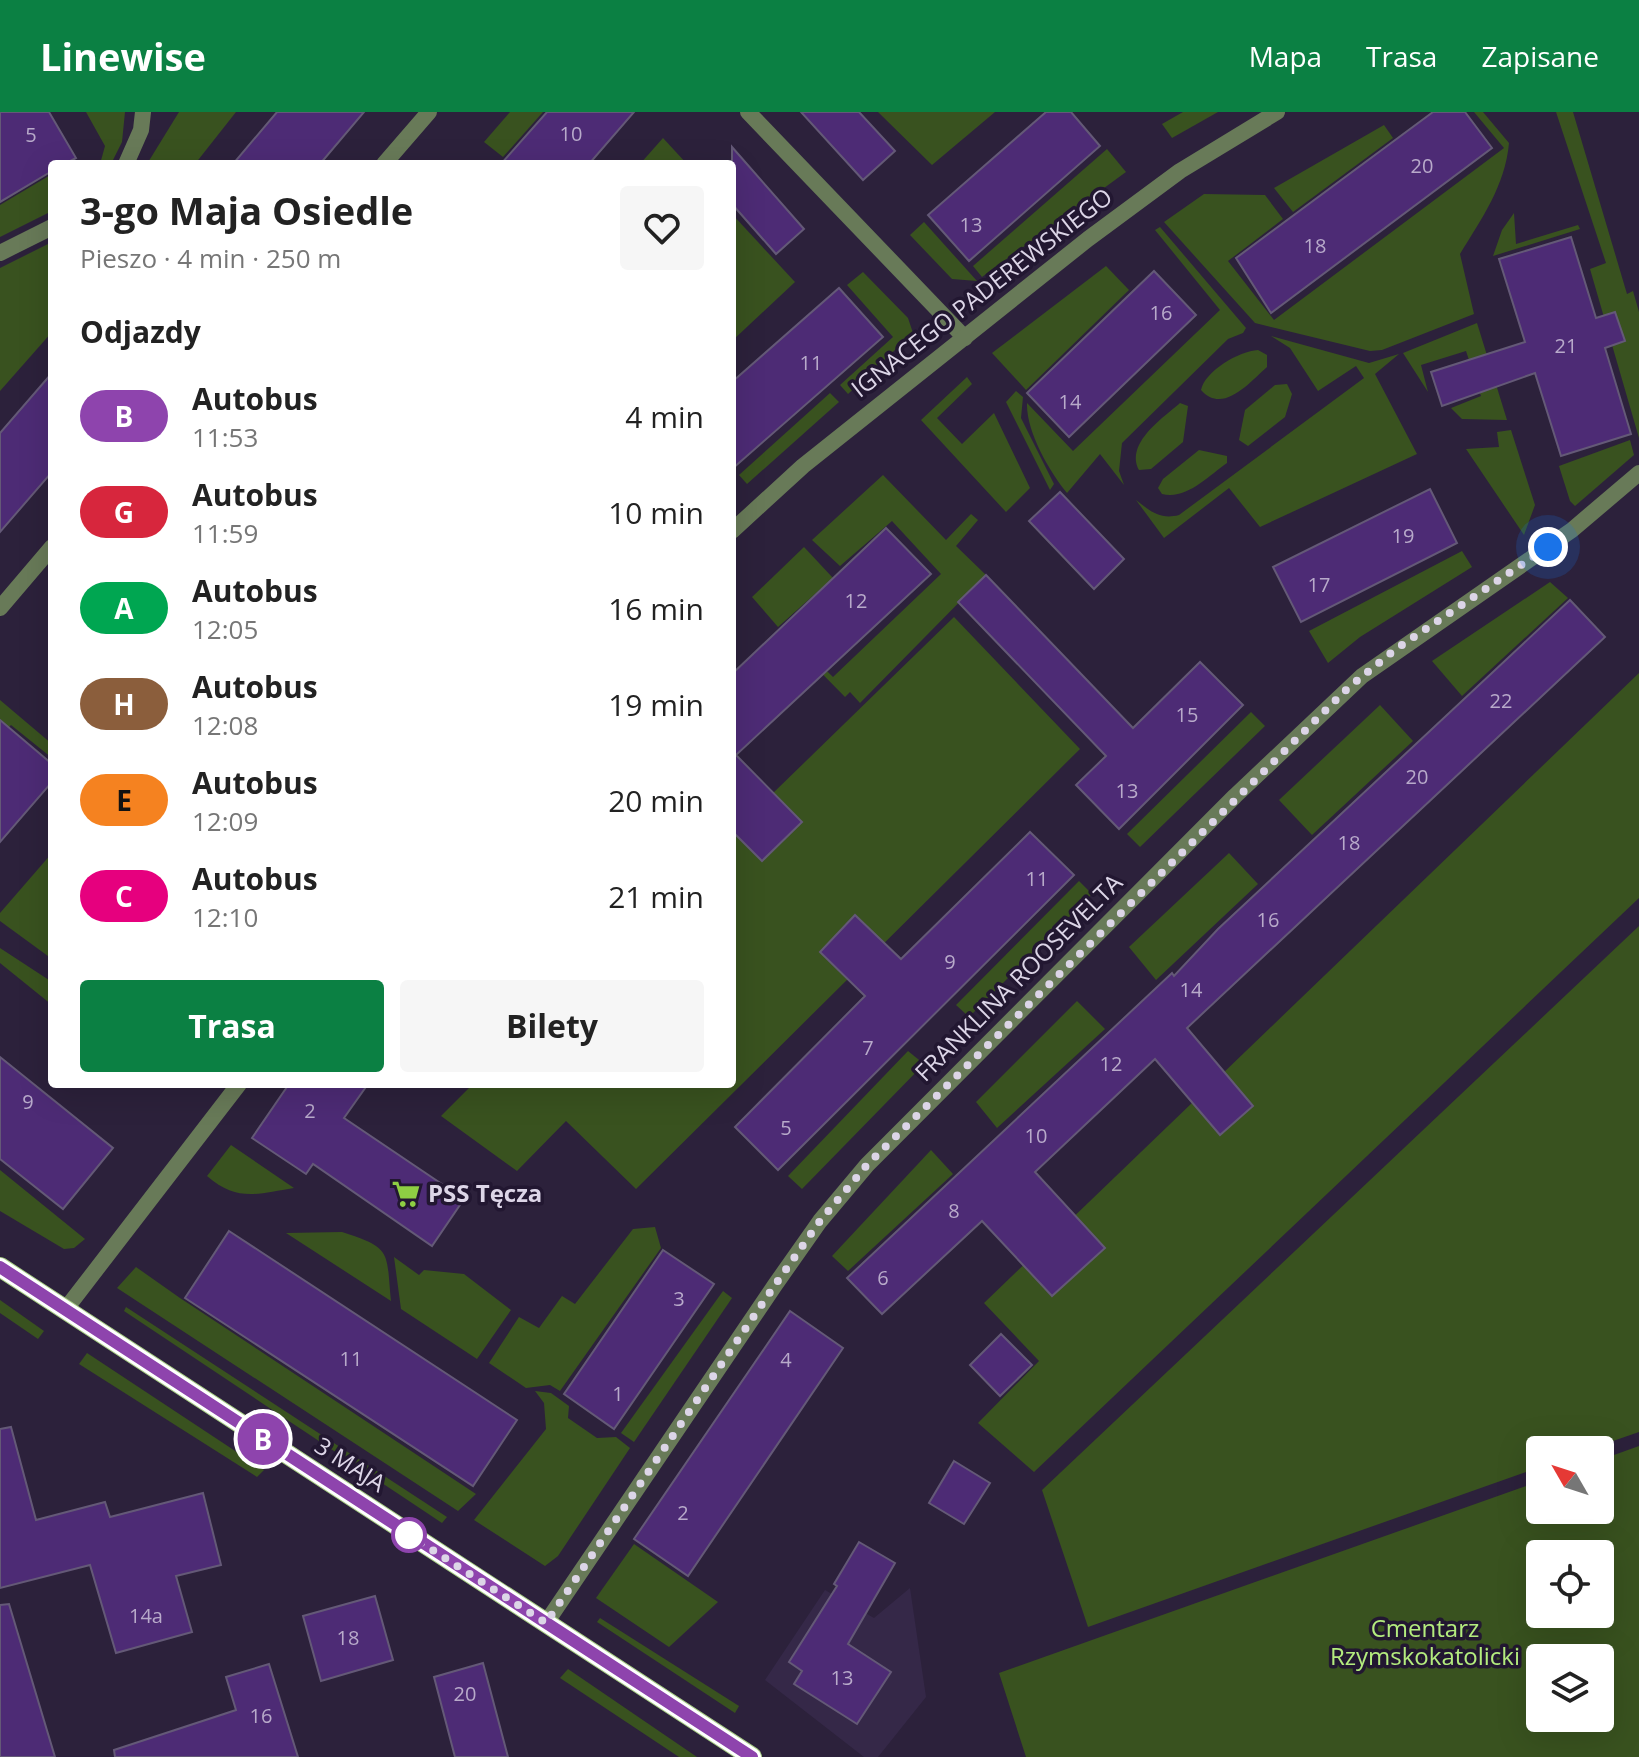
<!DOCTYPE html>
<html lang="pl">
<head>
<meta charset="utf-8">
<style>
  body { margin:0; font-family:"Open Sans",sans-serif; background:#f6f6f6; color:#222; height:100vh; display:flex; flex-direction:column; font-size:30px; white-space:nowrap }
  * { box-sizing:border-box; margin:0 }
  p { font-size:26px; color:#767676 }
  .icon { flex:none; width:44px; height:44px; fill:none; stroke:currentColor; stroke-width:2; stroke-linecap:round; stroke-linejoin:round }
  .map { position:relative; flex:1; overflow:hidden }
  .drawer { position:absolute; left:48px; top:48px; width:688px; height:928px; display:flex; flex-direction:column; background:#fff; border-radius:8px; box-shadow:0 8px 32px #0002 }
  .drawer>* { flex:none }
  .badge { padding:0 16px; border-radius:26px; font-size:28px; line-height:52px }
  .needle { width:52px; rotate:309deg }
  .buttons { position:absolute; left:1526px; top:1324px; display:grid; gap:16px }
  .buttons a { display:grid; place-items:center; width:88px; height:88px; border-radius:8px; background:#fff; box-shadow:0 8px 32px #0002; font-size:40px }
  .you { position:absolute; width:40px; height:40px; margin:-20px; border:6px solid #fff; border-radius:50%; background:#1a73e8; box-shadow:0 0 0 12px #1a73e833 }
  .map>.badge { position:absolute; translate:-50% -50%; box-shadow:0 0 0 4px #fff }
  h2 { padding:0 32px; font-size:30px; line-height:72px }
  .round { display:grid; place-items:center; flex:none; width:84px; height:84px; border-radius:8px; background:#f6f6f6 }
  .head { display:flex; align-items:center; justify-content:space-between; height:136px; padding:0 32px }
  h1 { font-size:38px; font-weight:700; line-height:60px }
  .action { display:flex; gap:16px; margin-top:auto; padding:16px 32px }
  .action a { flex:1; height:92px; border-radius:8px; background:#0b8043; color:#fff; font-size:32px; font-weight:700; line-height:92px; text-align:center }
  .action a+a { background:#f6f6f6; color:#222 }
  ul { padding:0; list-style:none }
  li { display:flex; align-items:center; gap:24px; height:96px; padding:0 32px }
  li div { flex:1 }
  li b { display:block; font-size:30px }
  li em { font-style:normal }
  li .badge { min-width:88px; font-weight:700; text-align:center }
  header { display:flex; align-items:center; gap:48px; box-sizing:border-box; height:112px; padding:0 40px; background:#0b8043; color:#fff }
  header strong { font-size:38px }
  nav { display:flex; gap:44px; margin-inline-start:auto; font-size:28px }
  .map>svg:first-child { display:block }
</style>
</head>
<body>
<header>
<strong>Linewise</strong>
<nav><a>Mapa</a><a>Trasa</a><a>Zapisane</a></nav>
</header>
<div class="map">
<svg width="1639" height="1645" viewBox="0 0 1639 1645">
  <rect width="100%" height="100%" fill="#2c213b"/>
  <!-- built -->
  <path fill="#352848" d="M910 1476 926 1585 878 1645H864L765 1568 825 1478 874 1506Z"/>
  <!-- green -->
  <g fill="#39521f" fill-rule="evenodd">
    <path d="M86 0H125L122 30 111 52H100L105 34Z"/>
    <path d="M179 0H236L195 52H147Z"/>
    <path d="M510 0H543L503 45 484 30Z"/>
    <path d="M878 0H995L932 53Z"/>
    <path d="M1183 0H1218L1172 26 1162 12Z"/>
    <path d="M1474 0H1483L1509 31C1505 74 1482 106 1460 142L1474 202 1382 238 1370 239 1255 211 1164 110 1204 82 1265 83 1283 107 1228 149 1274 208 1504 36Z"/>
    <path d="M1556 0H1573L1627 182 1633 179 1639 200V326L1590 157 1606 151Z"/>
    <path d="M1384 13 1393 26 1293 100 1274 76Z"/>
    <path d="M663 26 687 52H640Z"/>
    <path d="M1107 37 1126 60 982 165 973 154Z"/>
    <path d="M52 62V99L0 125V93Z"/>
    <path d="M1514 101 1516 132 1578 113 1580 117 1493 144 1502 118Z"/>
    <path d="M732 102 795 170 732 229Z"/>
    <path d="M924 110 977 169 952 167 910 123Z"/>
    <path d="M1160 115 1246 216 1243 221 1228 227 1122 331 1119 359 1124 373 1100 342 1067 381C1049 359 1026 319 1027 291L1073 339 1220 198 1155 118Z"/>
    <path d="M52 130V220L0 279V156Z"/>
    <path d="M1106 154 1129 178 1026 278 992 241Z"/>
    <path d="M863 160 908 206 913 221 848 282 840 273 893 225 847 173Z"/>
    <path d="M1477 211 1507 308 1462 307 1451 296 1481 284 1466 239 1421 253 1428 280 1403 241Z"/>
    <path d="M1271 224 1369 251 1399 242 1375 262 1417 342 1260 415 1229 376 1164 426 1136 388C1150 399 1160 408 1179 403L1364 266 1356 254 1318 279 1290 236Z"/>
    <path d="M1258 238 1267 243V255C1250 270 1223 303 1201 278 1205 259 1239 239 1258 238Z"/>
    <path d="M967 265 972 272 937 306 962 332 994 301 1030 376 1006 400 921 308Z"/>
    <path d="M1287 272 1292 282 1285 305 1248 334 1239 328 1245 298 1275 273Z"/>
    <path d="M1016 279 1023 285 1021 306 1054 372 1050 378 1006 290Z"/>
    <path d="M830 281 839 290 747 372 739 363Z"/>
    <path d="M1180 291 1188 294 1183 330 1151 357 1139 358C1125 331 1163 306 1180 291Z"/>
    <path d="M1511 318 1535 393 1524 423 1466 337 1499 335 1497 320Z"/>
    <path d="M1630 328 1634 343 1575 394 1570 389 1559 354Z"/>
    <path d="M1199 338 1227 344V351C1208 364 1187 388 1162 382L1158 376 1163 367Z"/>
    <path d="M883 363 946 428 971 402 978 408 956 434 986 463 860 591 850 580 845 585 783 522 785 518 833 565 941 462 892 409 840 454 812 428Z"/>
    <path d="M804 435 833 466 778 515 752 485Z"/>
    <path d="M1462 439 1472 455 1360 525 1328 551 1309 519Z"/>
    <path d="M1550 470 1568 486 1462 584 1432 549Z"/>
    <path d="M954 505 1080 637 636 1077 566 1009 517 1059 441 1004 473 972H732V721Z"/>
    <path d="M1639 561V786L1034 1360 978 1311 1039 1249 984 1191Z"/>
    <path d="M0 588 52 632V646L11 613 0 624Z"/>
    <path d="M1380 593 1413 629 1312 723 1279 688Z"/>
    <path d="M1251 600 1265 614 1140 735 1127 722Z"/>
    <path d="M52 741V847L0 809V801Z"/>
    <path d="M1229 741 1258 772 1156 868 1129 835Z"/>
    <path d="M1079 769 1092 782 969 905 956 893Z"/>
    <path d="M1639 814V1320L1587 1338H1540V1355L1088 1515 1042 1378Z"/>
    <path d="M0 836 52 870V893L0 851Z"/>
    <path d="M1077 889 1105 917 997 1016 976 990Z"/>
    <path d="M908 939 924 952 802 1077 788 1064Z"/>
    <path d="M231 1033 294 1076C257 1082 237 1090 207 1064Z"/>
    <path d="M931 1038 953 1062 848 1159 832 1144Z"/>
    <path d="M0 1058 85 1127 74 1136 64 1137 0 1099Z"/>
    <path d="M655 1115 661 1136 560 1279 550 1273 526 1276 489 1251 519 1205 539 1216 562 1184 575 1192 633 1117Z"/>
    <path d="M342 1120C393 1136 386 1140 391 1189L286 1121Z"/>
    <path d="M394 1145 419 1163 424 1158 464 1162 511 1198 477 1247 401 1197Z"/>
    <path d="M136 1155 180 1186 476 1382 458 1399 117 1176Z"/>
    <path d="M723 1179 732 1186 634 1330 621 1321Z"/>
    <path d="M0 1188 44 1219 38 1227 0 1201Z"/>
    <path d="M126 1195 447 1405 442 1411 124 1199Z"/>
    <path d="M87 1241 264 1358 257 1365 79 1252Z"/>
    <path d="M535 1279 551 1281 569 1294 568 1306 597 1326 616 1325 630 1336 558 1444 545 1454 474 1408 546 1317 544 1291Z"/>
    <path d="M1639 1334V1645H1026L999 1561 1540 1369V1398H1600V1348ZM1600 1442V1502H1540V1442ZM1600 1546V1606H1540V1546Z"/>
    <path d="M634 1432 718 1490 669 1535 596 1486Z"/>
    <path d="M600 1506 739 1594 735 1601 597 1510Z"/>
    <path d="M568 1557 697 1645H679L560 1566Z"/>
  </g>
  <!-- building -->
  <g fill="#4d2b75" stroke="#645977" stroke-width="2">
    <path d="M0 0H49L76 46 65 52H52V59L0 90Z"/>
    <path d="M277 0H364L320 52H233Z"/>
    <path d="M547 0H634L589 52H501Z"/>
    <path d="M801 0H859L895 39 863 68Z"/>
    <path d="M1046 0H1071L1100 34 969 149 928 103Z"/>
    <path d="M1433 0H1465L1492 36 1271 201 1236 146Z"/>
    <path d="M732 35 804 117 776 142 732 92Z"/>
    <path d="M1571 125 1596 206 1615 200 1625 229 1605 236 1631 322 1561 344 1535 261 1442 294 1431 260 1525 230 1499 147Z"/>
    <path d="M1154 159 1196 203 1069 325 1027 281Z"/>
    <path d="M839 176 883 225 732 357V270Z"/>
    <path d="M52 261V360L0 420V321Z"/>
    <path d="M1430 377 1457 431 1301 510 1273 455Z"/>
    <path d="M1060 380 1124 447 1094 477 1029 409Z"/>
    <path d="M886 416 931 462 736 643 802 710 762 749 732 719V562Z"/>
    <path d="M986 463 1133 616 1200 550 1243 593 1119 717 1076 673 1106 644 958 490Z"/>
    <path d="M1570 488 1605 525 1187 916 1253 994 1220 1023 1155 947 1035 1060 1105 1136 1052 1184 982 1109 882 1202 847 1166 1172 861 1174 864 1218 817Z"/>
    <path d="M0 608 52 652V670L0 730Z"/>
    <path d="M1030 720 1074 763 778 1058 735 1015 865 884 820 840 855 803 901 847Z"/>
    <path d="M0 945 113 1036 63 1097 0 1047Z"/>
    <path d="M289 972H368L344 1006 464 1087 432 1134 313 1052 306 1062 252 1026Z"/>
    <path d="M229 1119 517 1308 473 1374 185 1186Z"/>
    <path d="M663 1138 714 1172 614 1317 564 1282Z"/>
    <path d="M790 1199 843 1236 688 1464 634 1427Z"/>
    <path d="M1001 1222 1032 1253 1000 1284 970 1253Z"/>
    <path d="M11 1315 36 1408 105 1390 110 1405 203 1381 221 1453 176 1464 192 1520 116 1541 90 1453 0 1476V1317Z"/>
    <path d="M954 1349 990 1371 964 1412 929 1391Z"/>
    <path d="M859 1430 895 1451 848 1532 891 1560 857 1612 794 1572 802 1559 789 1550 837 1474 834 1472Z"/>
    <path d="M375 1484 393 1548 321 1569 303 1504Z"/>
    <path d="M9 1492 55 1645H0V1493Z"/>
    <path d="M483 1551 508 1645H455L434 1565Z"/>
    <path d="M269 1552 298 1645H115L114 1638 236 1598 226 1565Z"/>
  </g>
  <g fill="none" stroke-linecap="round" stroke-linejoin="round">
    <!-- lane -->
    <g stroke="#687a58" stroke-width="16">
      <path d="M126 52 141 18 143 0"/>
      <path d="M0 141 52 115"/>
    </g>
    <!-- street -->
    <g stroke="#687a58" stroke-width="16">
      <path d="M748 0 965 226"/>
      <path d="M384 52 429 0"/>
      <path d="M732 419 803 354 1088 127 1180 59 1277 0"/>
      <path d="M0 496 52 435"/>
      <path d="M65 1198 239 972"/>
      <path d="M546 1511 775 1173 820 1109 867 1053 1235 684 1362 564 1572 418 1639 361"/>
    </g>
    <!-- primary -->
    <path stroke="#a9ce87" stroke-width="20" d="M0 1155 752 1645"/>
  </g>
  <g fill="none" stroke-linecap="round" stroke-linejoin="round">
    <defs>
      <path id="line" d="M0 1155 752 1645"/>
    </defs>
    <!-- line casing -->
    <use href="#line" stroke="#fff" stroke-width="18"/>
    <!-- line -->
    <use href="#line" stroke="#8e44ad" stroke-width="12"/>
    <!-- walk -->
    <path stroke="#dcd5e7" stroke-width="8" stroke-dasharray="0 14.4" d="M409 1423 546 1511 775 1173 820 1109 867 1053 1348 576 1396 537 1548 435"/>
  </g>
  <!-- icons -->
  <defs>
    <symbol id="supermarket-bare" viewBox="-9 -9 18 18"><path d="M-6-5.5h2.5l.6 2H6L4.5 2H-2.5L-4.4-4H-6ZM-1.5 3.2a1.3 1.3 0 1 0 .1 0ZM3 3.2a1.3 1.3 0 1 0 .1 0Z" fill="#8ece43" stroke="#221731" stroke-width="2.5" paint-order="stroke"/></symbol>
  </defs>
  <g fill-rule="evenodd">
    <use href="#supermarket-bare" x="386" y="1062" width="40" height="40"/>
  </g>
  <!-- markers -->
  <circle fill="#fff" stroke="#8e44ad" stroke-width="4" cx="409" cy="1423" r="16"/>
  <g text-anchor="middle" stroke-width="7" stroke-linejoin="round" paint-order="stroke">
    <!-- number labels -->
    <g font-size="20" fill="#b8aaca">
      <text x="571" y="29">10</text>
      <text x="31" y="30">5</text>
      <text x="1422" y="61">20</text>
      <text x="971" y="120">13</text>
      <text x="1315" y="141">18</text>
      <text x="1161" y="208">16</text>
      <text x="1566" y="241">21</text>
      <text x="811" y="258">11</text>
      <text x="1070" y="297">14</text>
      <text x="1403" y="431">19</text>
      <text x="1319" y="480">17</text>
      <text x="856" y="496">12</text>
      <text x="1501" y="596">22</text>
      <text x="1187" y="610">15</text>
      <text x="1417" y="672">20</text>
      <text x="1127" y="686">13</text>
      <text x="1349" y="738">18</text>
      <text x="1037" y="774">11</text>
      <text x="1268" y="815">16</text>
      <text x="950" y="857">9</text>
      <text x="1191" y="885">14</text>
      <text x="868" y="943">7</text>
      <text x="1111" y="959">12</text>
      <text x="28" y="997">9</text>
      <text x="310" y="1006">2</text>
      <text x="786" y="1023">5</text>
      <text x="1036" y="1031">10</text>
      <text x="954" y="1106">8</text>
      <text x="883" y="1173">6</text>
      <text x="679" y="1194">3</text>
      <text x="351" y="1254">11</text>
      <text x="786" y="1255">4</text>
      <text x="618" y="1289">1</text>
      <text x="683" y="1408">2</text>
      <text x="146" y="1511">14a</text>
      <text x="348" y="1533">18</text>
      <text x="842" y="1573">13</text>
      <text x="465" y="1589">20</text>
      <text x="261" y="1611">16</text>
    </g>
    <!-- street labels -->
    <g font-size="24" fill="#dcd5e7" stroke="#221731">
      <text transform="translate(982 181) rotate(-38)" y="8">IGNACEGO PADEREWSKIEGO</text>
      <text transform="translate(1019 866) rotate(-45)" y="8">FRANKLINA ROOSEVELTA</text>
      <text transform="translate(350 1353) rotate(33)" y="8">3 MAJA</text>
    </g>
    <!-- poi labels -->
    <g font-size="24" font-weight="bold" fill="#dcd5e7" stroke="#221731" text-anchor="start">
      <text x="428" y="1090">PSS Tęcza</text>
    </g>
    <!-- park labels -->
    <g font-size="24" fill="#b4ec7e" stroke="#221731">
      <text x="1425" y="1525">Cmentarz<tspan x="1425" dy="28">Rzymskokatolicki</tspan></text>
    </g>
  </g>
</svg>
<div class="buttons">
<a><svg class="needle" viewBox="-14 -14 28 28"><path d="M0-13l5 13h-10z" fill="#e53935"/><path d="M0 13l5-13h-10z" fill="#767676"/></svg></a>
<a><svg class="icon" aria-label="locate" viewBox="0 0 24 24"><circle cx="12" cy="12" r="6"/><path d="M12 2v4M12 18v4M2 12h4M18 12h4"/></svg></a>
<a><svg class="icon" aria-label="layers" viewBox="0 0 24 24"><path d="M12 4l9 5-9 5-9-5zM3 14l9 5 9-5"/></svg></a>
</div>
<div class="you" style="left:1548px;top:435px"></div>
<b class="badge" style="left:263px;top:1327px;background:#8e44ad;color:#fff">B</b>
<section class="drawer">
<div class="head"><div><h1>3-go Maja Osiedle</h1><p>Pieszo · 4 min · 250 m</p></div><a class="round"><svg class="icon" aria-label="heart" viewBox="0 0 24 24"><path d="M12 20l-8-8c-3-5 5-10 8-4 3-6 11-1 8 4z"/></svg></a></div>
<h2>Odjazdy</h2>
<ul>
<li><span class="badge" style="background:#8e44ad;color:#fff">B</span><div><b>Autobus</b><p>11:53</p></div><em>4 min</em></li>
<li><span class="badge" style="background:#d7263d;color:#fff">G</span><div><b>Autobus</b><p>11:59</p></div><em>10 min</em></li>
<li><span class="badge" style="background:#00a651;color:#fff">A</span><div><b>Autobus</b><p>12:05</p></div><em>16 min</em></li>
<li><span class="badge" style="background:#8b5e3c;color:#fff">H</span><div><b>Autobus</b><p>12:08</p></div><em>19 min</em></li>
<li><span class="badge" style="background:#f58220;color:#111">E</span><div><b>Autobus</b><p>12:09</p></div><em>20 min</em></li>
<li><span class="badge" style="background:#e6007e;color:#fff">C</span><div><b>Autobus</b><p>12:10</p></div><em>21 min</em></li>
</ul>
<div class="action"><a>Trasa</a><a>Bilety</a></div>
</section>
</div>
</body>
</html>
